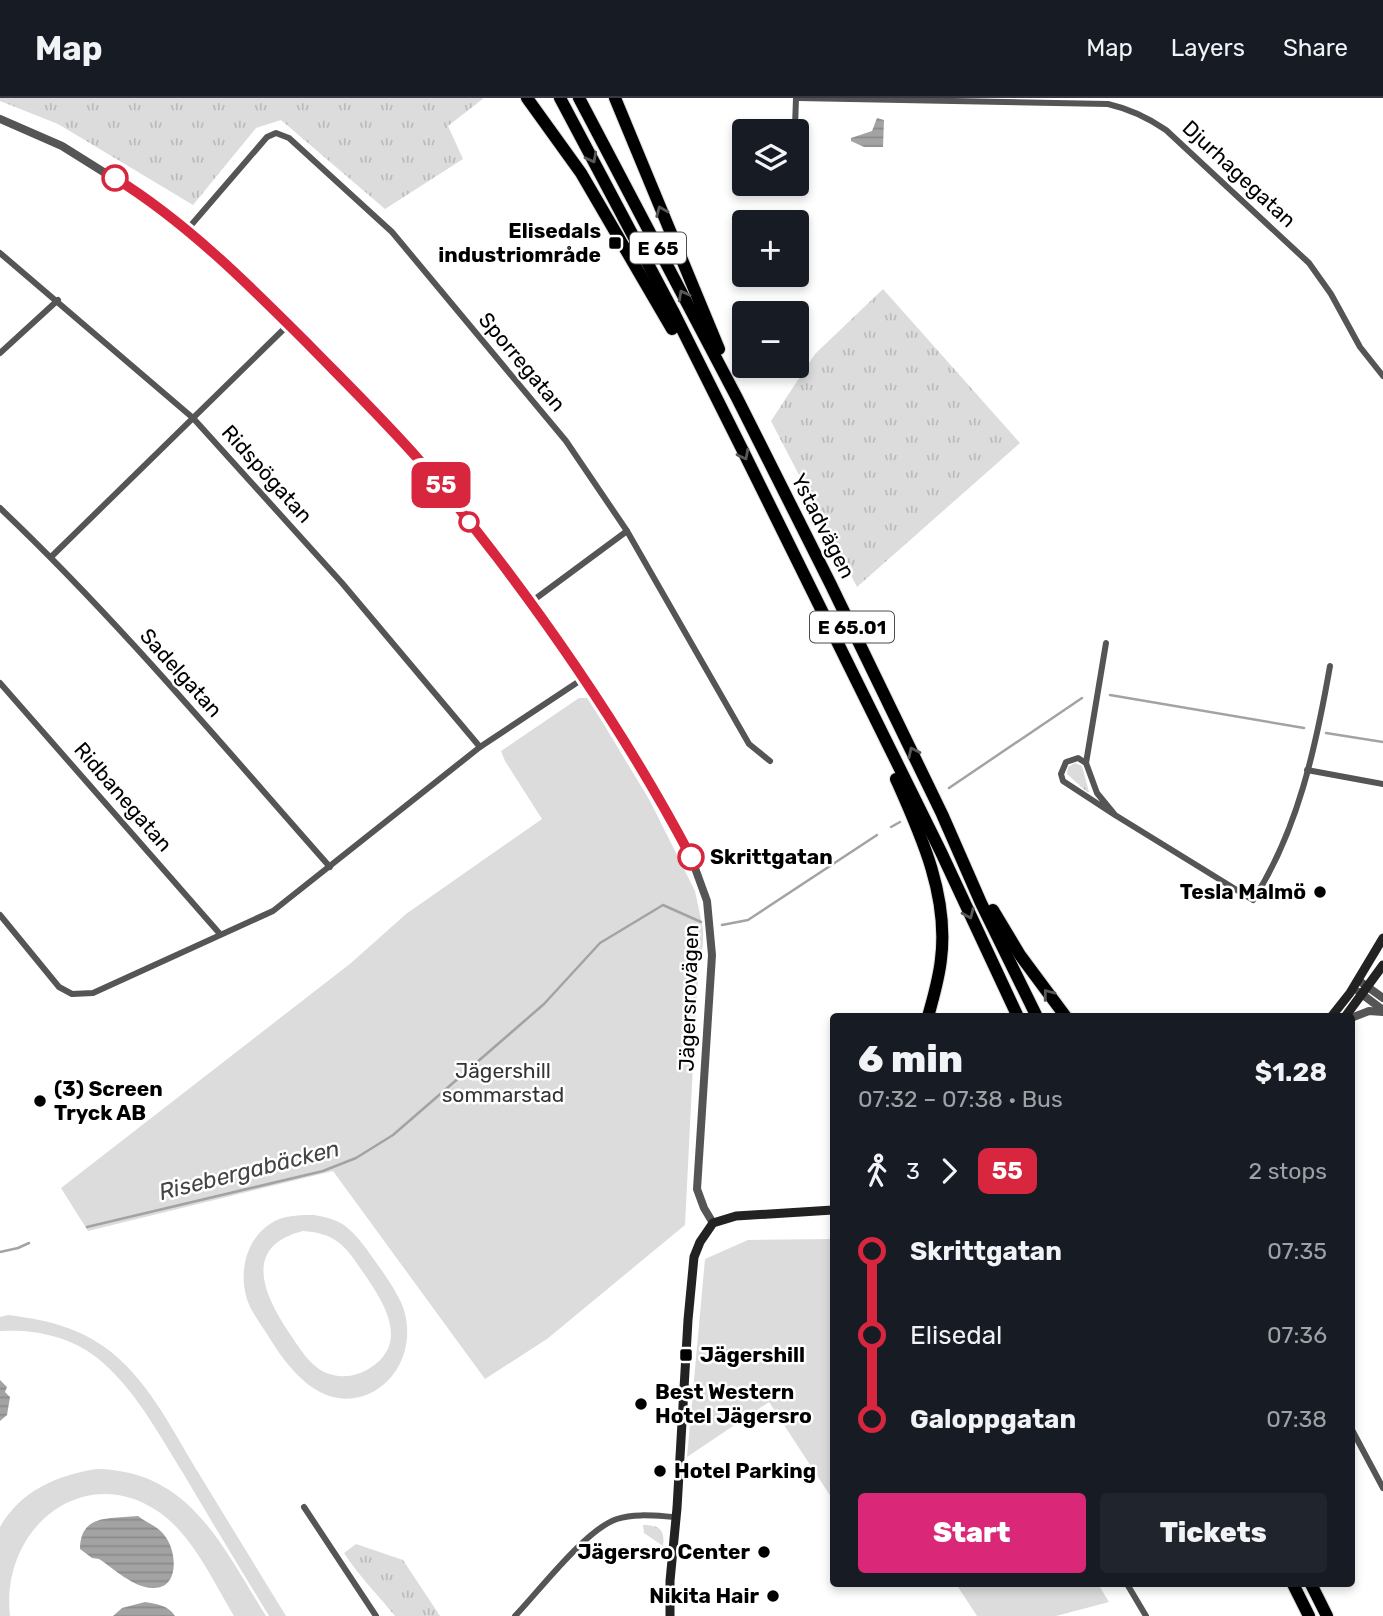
<!DOCTYPE html>
<html lang="en">
<head>
<meta charset="utf-8">
<style>
  body { margin:0; font-family:Rubik,sans-serif; background:#20242c; color:#f1f3f6; height:100vh; display:flex; flex-direction:column; font-size:26px; white-space:nowrap }
  * { box-sizing:border-box; margin:0 }
  p { font-size:23px; color:#9ea1a6 }
  .icon { flex:none; width:38px; height:38px; fill:none; stroke:currentColor; stroke-width:2; stroke-linecap:round; stroke-linejoin:round }
  .map { position:relative; flex:1; overflow:hidden }
  .panel { position:absolute; left:830px; top:915px; width:525px; height:574px; display:flex; flex-direction:column; background:#171b24; border-radius:7px; box-shadow:0 4px 10px #0003 }
  .panel>* { flex:none }
  .badge { padding:0 14px; border-radius:10px; font-size:24px; line-height:46px }
  .controls { position:absolute; left:732px; top:21px; display:grid; gap:14px }
  .controls a { display:grid; place-items:center; width:77px; height:77px; border-radius:7px; background:#171b24; box-shadow:0 4px 10px #0003; font-size:35px }
  .map>.badge { position:absolute; translate:-50% -50%; box-shadow:0 0 0 4px #fff }
  .legs { display:flex; align-items:center; gap:10px; height:77px; padding:0 28px; font-size:23px }
  .legs p { margin-inline-start:auto }
  .overview { display:flex; align-items:center; justify-content:space-between; height:119px; padding:0 28px }
  h1 { font-size:38px; font-weight:800; line-height:52px }
  .cta { display:flex; gap:14px; margin-top:auto; padding:14px 28px }
  .cta a { flex:1; height:80px; border-radius:7px; background:#db2777; color:#fff; font-size:28px; font-weight:800; line-height:80px; text-align:center }
  .cta a+a { background:#20242c; color:#f1f3f6 }
  ul { padding:0 28px; list-style:none }
  li { display:flex; align-items:center; gap:24px; height:84px; font-size:26px }
  li i { display:grid; place-items:center; width:10px; height:100%; margin:0 9px; background:currentColor }
  li i::after { content:''; width:18px; height:18px; margin:-9px; border:5px solid; border-radius:50%; background:#171b24 }
  li p { margin-inline-start:auto }
  li:first-child i { background:linear-gradient(#0000 50%,currentColor 0) }
  li:last-child i { background:linear-gradient(currentColor 50%,#0000 0) }
  header { display:flex; align-items:center; gap:42px; box-sizing:border-box; height:98px; padding:0 35px; background:#171b24; border-bottom:2px solid #363941 }
  header strong { font-size:33px }
  nav { display:flex; gap:38px; margin-inline-start:auto; font-size:24px }
  .map>svg:first-child { display:block }
</style>
</head>
<body>
<header>
<strong>Map</strong>
<nav><a>Map</a><a>Layers</a><a>Share</a></nav>
</header>
<div class="map">
<svg width="1383" height="1518" viewBox="0 0 1383 1518">
  <defs>
    <pattern id="grass-tufts" width="24" height="20" patternUnits="userSpaceOnUse" patternTransform="scale(1.75)"><rect width="24" height="20" fill="#dcdcdc"/><path d="M3 7l-1-3M5 7V3M7 7l1-3M15 17l-1-3M17 17v-4M19 17l1-3" fill="none" stroke="#bbb"/></pattern>
    <pattern id="water-rules" width="6" height="5" patternUnits="userSpaceOnUse" patternTransform="scale(1.75)"><rect width="6" height="5" fill="#a3a3a3"/><path d="M0 2.5h6" fill="none" stroke="#8b8b8b"/></pattern>
  </defs>
  <rect width="100%" height="100%" fill="#fff"/>
  <!-- grass -->
  <g fill="url(#grass-tufts)">
    <path d="M0 0H484L448 28 463 61 385 111 281 22 256 30 193 107 58 26 0 3Z"/>
    <path d="M883 191 1020 345 857 489 771 323 815 256Z"/>
    <path d="M1075 665 1082 668 1089 694H1087L1067 676 1068 669Z"/>
    <path d="M643 1427C659 1427 665 1431 663 1448L644 1435Z"/>
    <path d="M356 1446 403 1462 440 1518H395C377 1496 359 1478 344 1455Z"/>
  </g>
  <!-- garden -->
  <g fill="#dcdcdc" fill-rule="evenodd">
    <path d="M579 600H588L650 703 695 793 703 831V846L699 867 694 938 689 939 694 947 685 1127 547 1241 485 1281 333 1073 88 1133 61 1090 351 865 406 816 542 721 505 663 501 653Z"/>
    <path d="M314 1117C325 1119 335 1121 344 1127 357 1137 366 1150 375 1163 385 1177 396 1192 403 1209 415 1243 401 1283 366 1297 320 1314 287 1269 267 1236 261 1227 255 1218 250 1209 236 1178 245 1137 277 1122 289 1117 302 1117 314 1117ZM303 1133C316 1134 327 1136 338 1144 349 1152 357 1166 365 1177 384 1205 410 1245 370 1270 356 1279 340 1281 324 1274 310 1267 300 1251 292 1239 266 1201 239 1149 303 1133Z"/>
    <path d="M833 1141V1402L769 1304 687 1359 705 1161 748 1142Z"/>
    <path d="M8 1217C42 1221 74 1228 103 1248 146 1278 170 1328 196 1371 226 1420 256 1469 286 1518H269C240 1470 211 1423 183 1375 158 1335 134 1289 96 1259 69 1238 34 1231 0 1233V1219Z"/>
    <path d="M96 1371C190 1372 222 1448 266 1518H234C213 1483 193 1438 159 1414 84 1362 0 1430 10 1518H0V1429C20 1393 58 1377 96 1371Z"/>
    <path d="M956 1486H1098L1109 1504 1056 1518H977Z"/>
  </g>
  <!-- water -->
  <g fill="url(#water-rules)">
    <path d="M877 20 884 22 883 49H864L851 43V40L872 33Z"/>
    <path d="M0 1282 7 1289 5 1294 10 1299 7 1317 0 1323Z"/>
    <path d="M138 1418C147 1425 159 1429 165 1438 177 1453 180 1492 152 1490 134 1490 113 1470 99 1461L92 1460 80 1451C80 1415 112 1421 138 1418Z"/>
    <path d="M145 1504C157 1506 168 1507 175 1518H113L122 1510Z"/>
  </g>
  <g fill="none" stroke-linecap="round" stroke-linejoin="round">
    <!-- stream -->
    <g stroke="#a3a3a3" stroke-width="2.5">
      <path d="M1110 597 1304 630"/>
      <path d="M1326 635 1383 644"/>
      <path d="M949 690 1082 600"/>
      <path d="M891 729 900 724"/>
      <path d="M722 827 748 822 877 737"/>
      <path d="M87 1129 323 1073 356 1060 393 1037 544 906 600 845 663 807 701 824"/>
      <path d="M0 1154 18 1150 29 1145"/>
    </g>
    <defs>
      <g id="motorway">
        <path d="M527 0 581 75 672 231"/>
        <path d="M560 0 673 213 744 355 941 754 1018 919"/>
        <path d="M579 0 737 300 830 485 942 716 981 805 1037 919"/>
        <path d="M615 0 719 251"/>
        <path d="M896 681C921 737 949 798 941 861 939 881 933 900 928 919"/>
        <path d="M993 812 1020 857 1066 919"/>
        <path d="M1293 1486 1309 1518"/>
        <path d="M1311 1486 1327 1518"/>
      </g>
    </defs>
    <!-- motorway casing -->
    <use href="#motorway" stroke="#dbdbdb" stroke-width="14"/>
    <!-- minor -->
    <g stroke="#555" stroke-width="6">
      <path d="M798 0 1108 6C1130 11 1147 19 1166 32L1309 165 1331 196 1360 249 1383 278"/>
      <path d="M795 29 796 0"/>
      <path d="M186 133 267 39 276 35 289 40 392 134 566 343 627 433 749 646 770 663"/>
      <path d="M0 155 193 320 342 485 480 649"/>
      <path d="M0 255 58 202"/>
      <path d="M0 410C118 522 222 647 330 769"/>
      <path d="M51 459 288 227"/>
      <path d="M531 504 627 433"/>
      <path d="M0 585 220 836"/>
      <path d="M1086 665 1106 545"/>
      <path d="M1307 672 1383 686"/>
      <path d="M1115 717 1063 683 1061 676 1066 664 1078 660 1086 665 1097 695 1115 717 1253 802C1298 733 1316 648 1330 568"/>
      <path d="M0 817 59 889 72 896 93 895 273 813 480 649 584 580"/>
      <path d="M1351 1330 1383 1390"/>
      <path d="M304 1409 376 1518"/>
      <path d="M1127 1486 1146 1518"/>
      <path d="M515 1518C539 1493 586 1431 617 1421 635 1415 657 1418 676 1419"/>
    </g>
    <!-- tertiary -->
    <g stroke="#555" stroke-width="8">
      <path d="M0 21 62 48 153 105 217 159 288 227 380 320 446 394 531 504 622 636 658 696 691 759 707 803 712 857 697 1091 704 1110 713 1125"/>
      <path d="M1358 882 1383 900"/>
      <path d="M1359 894 1383 912"/>
      <path d="M1351 920 1369 913 1383 914"/>
    </g>
    <!-- secondary -->
    <g stroke="#222" stroke-width="9">
      <path d="M1331 919 1350 895 1383 840"/>
      <path d="M1345 919 1383 867"/>
      <path d="M670 1518V1483L677 1410 688 1222 694 1159 700 1144 713 1125 736 1118 833 1112"/>
    </g>
    <!-- motorway -->
    <use href="#motorway" stroke="#000" stroke-width="12"/>
  </g>
  <!-- one-way arrows -->
  <defs><path id="oneway-chevron" d="M-2-3.5L2.5 0L-2 3.5" fill="none" stroke-width="1.6" stroke-linecap="round" stroke-linejoin="round" transform="scale(1.75)"/></defs>
  <g stroke="#595959">
    <use href="#oneway-chevron" transform="translate(592 60) rotate(62)"/>
    <use href="#oneway-chevron" transform="translate(661 113) rotate(-113)"/>
    <use href="#oneway-chevron" transform="translate(683 197) rotate(-118)"/>
    <use href="#oneway-chevron" transform="translate(744 357) rotate(63)"/>
    <use href="#oneway-chevron" transform="translate(913 654) rotate(-116)"/>
    <use href="#oneway-chevron" transform="translate(969 816) rotate(66)"/>
    <use href="#oneway-chevron" transform="translate(1048 896) rotate(-127)"/>
  </g>
  <g fill="none" stroke-linecap="round" stroke-linejoin="round">
    <defs>
      <path id="line-1" d="M115 80C186 124 248 186 307 245 345 284 384 322 420 363 447 394 471 426 496 458 569 554 635 653 691 759"/>
    </defs>
    <!-- line-1 casing -->
    <use href="#line-1" stroke="#fff" stroke-width="16"/>
    <!-- line-1 -->
    <use href="#line-1" stroke="#d7263d" stroke-width="10"/>
  </g>
  <!-- markers -->
  <g fill="#fff" stroke="#d7263d" stroke-width="3.5">
    <circle cx="115" cy="80" r="12"/>
    <circle cx="469" cy="424" r="9"/>
    <circle cx="691" cy="759" r="12"/>
  </g>
  <g fill="#000" stroke="#fff" stroke-width="2.5">
    <rect x="608" y="138" width="14" height="14" rx="3.5"/>
    <circle cx="1320" cy="794" r="7"/>
    <circle cx="40" cy="1003" r="7"/>
    <rect x="679" y="1250" width="14" height="14" rx="3.5"/>
    <circle cx="641" cy="1306" r="7"/>
    <circle cx="660" cy="1373" r="7"/>
    <circle cx="764" cy="1454" r="7"/>
    <circle cx="773" cy="1498" r="7"/>
  </g>
  <g text-anchor="middle" stroke-width="5" stroke-linejoin="round" paint-order="stroke">
    <!-- shield labels -->
    <g fill="#fff" stroke="#4c4c4c" stroke-width="2">
      <rect x="630" y="134.5" width="56" height="31" rx="5"/>
      <rect x="810" y="513.5" width="84" height="31" rx="5"/>
    </g>
    <g font-size="19" font-weight="bold" fill="#000">
      <text x="658" y="157">E 65</text>
      <text x="852" y="536">E 65.01</text>
    </g>
    <!-- street labels -->
    <g font-size="21" fill="#000" stroke="#fff">
      <text transform="translate(1239 76) rotate(43)" y="7">Djurhagegatan</text>
      <text transform="translate(522 264) rotate(50)" y="7">Sporregatan</text>
      <text transform="translate(267 376) rotate(48)" y="7">Ridspögatan</text>
      <text transform="translate(823 428) rotate(63)" y="7">Ystadvägen</text>
      <text transform="translate(181 575) rotate(48)" y="7">Sadelgatan</text>
      <text transform="translate(123 699) rotate(49)" y="7">Ridbanegatan</text>
      <text transform="translate(689 900) rotate(-88)" y="7">Jägersrovägen</text>
    </g>
    <!-- poi labels -->
    <g font-size="21" font-weight="bold" fill="#000" stroke="#fff" text-anchor="end">
      <text x="601" y="140">Elisedals<tspan x="601" dy="24">industriområde</tspan></text>
      <text x="1306" y="801">Tesla Malmö</text>
      <text x="54" y="998" text-anchor="start">(3) Screen<tspan x="54" dy="24">Tryck AB</tspan></text>
      <text x="700" y="1264" text-anchor="start">Jägershill</text>
      <text x="655" y="1301" text-anchor="start">Best Western<tspan x="655" dy="24">Hotel Jägersro</tspan></text>
      <text x="674" y="1380" text-anchor="start">Hotel Parking</text>
      <text x="750" y="1461">Jägersro Center</text>
      <text x="759" y="1505">Nikita Hair</text>
    </g>
    <!-- stop labels -->
    <g font-size="21" font-weight="bold" fill="#000" stroke="#fff" text-anchor="start">
      <text x="710" y="766">Skrittgatan</text>
    </g>
    <!-- park labels -->
    <g font-size="21" fill="#333" stroke="#fff">
      <text x="503" y="980">Jägershill<tspan x="503" dy="24">sommarstad</tspan></text>
    </g>
    <!-- water labels -->
    <g font-size="23" font-style="italic" fill="#444" stroke="#fff">
      <text transform="translate(249 1072) rotate(-14)" y="8">Risebergabäcken</text>
    </g>
  </g>
</svg>
<div class="controls">
<a><svg class="icon" aria-label="layers" viewBox="0 0 24 24"><path d="M12 4l9 5-9 5-9-5zM3 14l9 5 9-5"/></svg></a>
<a>+</a>
<a>−</a>
</div>
<b class="badge" style="left:441px;top:387px;background:#d7263d;color:#fff">55</b>
<section class="panel">
<div class="overview"><div><h1>6 min</h1><p>07:32 – 07:38 · Bus</p></div><b>$1.28</b></div>
<div class="legs"><svg class="icon" aria-label="walk" viewBox="0 0 24 24"><circle cx="13" cy="4" r="2"/><path d="M13 8l-2 6 4 7M11 14l-3 7M7 12l3-4h3l4 4"/></svg>3<svg class="icon" aria-label="forward" viewBox="0 0 24 24"><path d="M9 5l7 7-7 7"/></svg><b class="badge" style="background:#d7263d;color:#fff">55</b><p>2 stops</p></div>
<ul>
<li><i style="color:#d7263d"></i><b>Skrittgatan</b><p>07:35</p></li>
<li><i style="color:#d7263d"></i><span>Elisedal</span><p>07:36</p></li>
<li><i style="color:#d7263d"></i><b>Galoppgatan</b><p>07:38</p></li>
</ul>
<div class="cta"><a>Start</a><a>Tickets</a></div>
</section>
</div>
</body>
</html>
